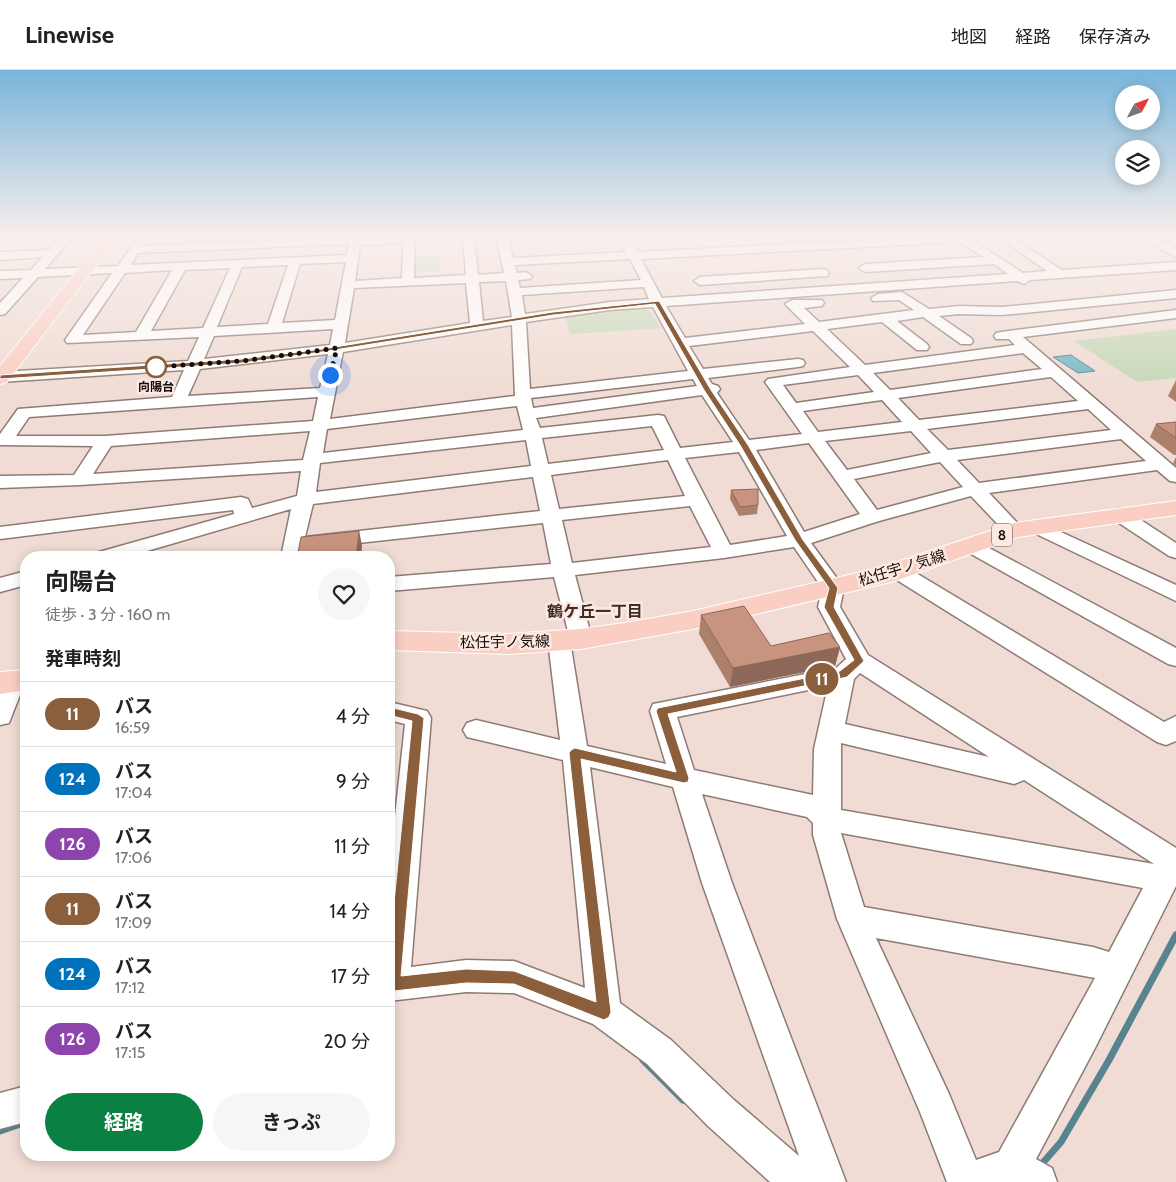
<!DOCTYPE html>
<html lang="ja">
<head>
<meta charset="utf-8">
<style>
  body { margin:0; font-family:Cabin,"Noto Sans JP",sans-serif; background:#f6f6f6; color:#222; height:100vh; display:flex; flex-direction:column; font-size:19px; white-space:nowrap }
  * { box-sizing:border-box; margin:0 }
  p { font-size:16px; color:#767676 }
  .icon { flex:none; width:28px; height:28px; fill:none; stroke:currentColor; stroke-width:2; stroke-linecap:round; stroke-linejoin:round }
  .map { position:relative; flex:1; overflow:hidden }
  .side { position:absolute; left:20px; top:481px; width:375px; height:610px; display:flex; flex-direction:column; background:#fff; border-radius:20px; box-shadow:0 2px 12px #0003 }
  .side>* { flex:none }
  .badge { padding:0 10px; border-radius:16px; font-size:18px; line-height:32px }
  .needle { width:32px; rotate:49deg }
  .tools { position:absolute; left:1115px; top:15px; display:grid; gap:10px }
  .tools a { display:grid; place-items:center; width:45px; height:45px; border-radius:50%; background:#fff; box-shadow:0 2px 12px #0003; font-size:25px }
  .you { position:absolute; width:25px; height:25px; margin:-12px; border:4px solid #fff; border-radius:50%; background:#1a73e8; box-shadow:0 0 0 8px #1a73e833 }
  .map>.badge { position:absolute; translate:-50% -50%; box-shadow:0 0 0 2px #fff }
  h2 { padding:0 25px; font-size:19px; line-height:45px }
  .round { display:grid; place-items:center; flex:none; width:52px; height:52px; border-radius:26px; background:#f6f6f6 }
  .head { display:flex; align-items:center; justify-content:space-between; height:85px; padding:0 25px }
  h1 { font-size:24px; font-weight:700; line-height:38px }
  .button { display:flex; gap:10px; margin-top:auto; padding:10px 25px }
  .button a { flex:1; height:58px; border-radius:30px; background:#0b8043; color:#fff; font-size:20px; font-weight:700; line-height:58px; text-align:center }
  .button a+a { background:#f6f6f6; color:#222 }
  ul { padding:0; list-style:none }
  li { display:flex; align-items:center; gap:15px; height:65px; padding:0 25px; border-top:1px solid #e0e0e0 }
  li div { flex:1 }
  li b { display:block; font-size:19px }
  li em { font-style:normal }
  li .badge { min-width:55px; font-weight:700; text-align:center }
  header { display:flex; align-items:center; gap:30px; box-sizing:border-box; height:70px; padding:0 25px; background:#fff; border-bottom:1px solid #e0e0e0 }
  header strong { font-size:24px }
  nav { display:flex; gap:28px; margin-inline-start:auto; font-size:18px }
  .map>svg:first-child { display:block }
</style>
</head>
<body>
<header>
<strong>Linewise</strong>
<nav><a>地図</a><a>経路</a><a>保存済み</a></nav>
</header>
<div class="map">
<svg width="1176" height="1112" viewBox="0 0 1176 1112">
  <rect width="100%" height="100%" fill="#f0dcd4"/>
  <!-- green -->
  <g fill="#c5d8b6">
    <path d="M222 167H331L219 172Z"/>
    <path d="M440 185V201L412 203 413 186Z"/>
    <path d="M636 238 649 240 661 258 570 264 565 247Z"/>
    <path d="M1176 259V308L1137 312 1074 271Z"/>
  </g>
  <!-- water -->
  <path fill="#74b7c6" stroke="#57848e" d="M1071 285 1095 301 1078 303 1053 287Z"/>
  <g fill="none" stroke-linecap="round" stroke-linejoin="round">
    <!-- stream -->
    <g stroke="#57848e" stroke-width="7">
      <path d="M643 990 683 1030"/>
      <path d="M0 1061 26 1052"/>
      <path d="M1040 1096 1061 1072 1109 990 1176 865"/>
    </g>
    <defs>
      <g id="minor">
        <path d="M0 167H39L33 170 0 171Z"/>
        <path d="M61 167H73L45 199 118 196 138 167H150L143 176 350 167H474L478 205 504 203 496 167H508L513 188 626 182 617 167H629L637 182 923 167H991L989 169 974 171 1023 203 1047 201 998 167H1011L1062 200 1176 192V200L1030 210 1024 214 1017 211 666 236 685 268 805 254 785 234 792 230H822L824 233 822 236 804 238 819 252 914 240 899 230 873 231 871 228 878 224 902 222 929 239 959 236 1002 237 1176 220V228L1002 245 959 244 939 246 971 268 973 271 971 274H961L923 247 897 251 927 274 929 277 927 280H917L882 252 827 259 865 295 1015 275 1009 269H996L994 266 996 263 1001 262 1176 240V248L1023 267 1176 398V412L1170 411 1157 400 989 423 1024 460 1021 464 1014 466 1007 464 971 426 879 451 811 473 844 518 840 537 868 585 1176 778V816L1095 978 1036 1089 1052 1098 1057 1112H947L920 1042 837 849 813 765V753L807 747 702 724 732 813 846 1112H770L708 1056 647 994 593 954 514 923 466 922 389 931V802L405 654 389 650V632L427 641 431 648 411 897 466 890 514 891 585 918 563 690 467 667 463 660 467 653 476 650 560 670 548 571 551 565 559 563 567 565 570 571 587 676 666 694 650 641 653 634 836 598 846 589 818 537 822 518 794 477 724 488 575 505 592 569 589 575 581 577 573 575 570 569 554 507 389 521V507L551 494 543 453 303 479 301 488 281 487 291 439 123 488H89L92 484 234 444 233 440 0 469V457L241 427 248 429 252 438 297 426 301 401 80 415 0 418V406L74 405 93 376 0 375V364L18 339 172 327 184 300 0 312V302L188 291 199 267 67 273 65 270 112 203 38 207 5 244 0 245V233L23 208 0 209V201L31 200 42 187 0 190V182L49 180ZM463 170 466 205 414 208 415 173ZM959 172 984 187 865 194 859 198 865 202 994 194 1008 204 662 228 641 189ZM403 173 402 208 355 211 360 175ZM349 174 347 185 131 195 138 183ZM630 189 641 210 520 218 518 210 530 209 532 206 526 202 517 203 515 195ZM346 192 335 250 282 253 300 194ZM288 195 268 254 217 257 242 197ZM230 198 203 258 151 261 185 200ZM172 200 136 262 83 265 125 203ZM506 211 512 247 483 251 479 212ZM466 213 470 253 345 273 354 218ZM644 217 649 229 610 232 525 244 522 225ZM653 237 688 301 530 319 526 252 610 240ZM512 255 515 326 330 349 343 282ZM333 259 330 275 204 289 214 266ZM813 261 850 297 768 309 765 312 802 364 749 370 717 323 720 319 718 316 712 314 708 308 798 297 803 296 805 293 803 290 798 289 703 299 689 276ZM1023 283 1042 299 890 320 873 303ZM328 284 320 318 188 326 200 299ZM858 305 874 322 796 333 783 315ZM1051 307 1078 331 919 350 898 328ZM693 309 697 316 533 338 531 328ZM702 325 733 372 680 378 664 346 658 345 540 358 536 348ZM318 327 313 351 105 366H16L29 347ZM882 330 902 352 818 362 803 341ZM517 336 523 360 323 383 327 359ZM1088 339 1111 360 948 380 927 359ZM652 356 664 380 548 394 542 368ZM310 361 303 390 93 404 111 376ZM911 361 931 383 847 400 825 371ZM1121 369 1146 391 979 413 957 390ZM526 370 531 396 316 422 320 393ZM809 373 860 444 804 462 756 380ZM739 382 787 466 730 475 685 388ZM668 390 685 426 559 439 551 405ZM940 392 963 417 877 440 854 409ZM533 407 540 441 305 467 313 434ZM690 436 711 477 572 493 562 450ZM860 603 989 687 845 654 854 609ZM828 616 814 679 813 725 694 700 677 647ZM841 673 1014 714 1024 710 1154 794 841 740ZM590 697 673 717 702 813 799 1086 734 1030 671 970 620 933ZM841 763 1143 818 1109 882 1093 877 864 837ZM876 868 1095 908 999 1082 976 1090 949 1024Z"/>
        <path d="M1139 167H1153L1176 178V187Z"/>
        <path d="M823 199 827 200 829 203 827 206 700 215 694 211 700 207Z"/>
        <path d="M1120 439 1127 441 1176 473V488L1169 486 1113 449 1110 445 1113 441Z"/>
        <path d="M1037 451 1176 515V531L1030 461 1027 457 1030 453Z"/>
        <path d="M971 470 978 472 1176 578V596L1168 594 964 480 961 476 964 472Z"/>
        <path d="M899 495 906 497 1164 652 1176 646V671L1166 675 1157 672 892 507 889 502 892 497Z"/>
        <path d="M26 501V515L0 522V508Z"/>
        <path d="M13 603 22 606 25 612 9 653 0 655V614L4 606Z"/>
        <path d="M26 1016V1052L0 1059V1023Z"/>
      </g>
      <g id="major">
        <path d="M104 167H118L7 312 0 314V296Z"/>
        <path d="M1176 431V445L1018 467 895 511 693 559 631 570 581 579 509 584 389 580V561L509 564 581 559 631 552 693 541 879 498 1014 453Z"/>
        <path d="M26 600V620L0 624V602Z"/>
      </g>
    </defs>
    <!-- minor casing -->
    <use href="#minor" stroke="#8d7b74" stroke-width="3"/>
    <!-- major casing -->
    <use href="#major" stroke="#fff" stroke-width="2"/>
    <!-- minor -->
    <use href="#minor" fill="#fff" fill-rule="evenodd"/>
    <!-- major -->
    <use href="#major" fill="#fbcec4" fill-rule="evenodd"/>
  </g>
  <!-- wall -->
  <g fill="#ad7f6d">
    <path d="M1176 310V332L1168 326Z"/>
    <path d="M1176 352V385H1174L1150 367 1156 354Z"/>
    <path d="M1176 387V396L1173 393Z"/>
    <path d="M731 420 758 435 757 444 739 446 730 429Z"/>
    <path d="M701 545 771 576 840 577 835 596 730 617 699 564Z"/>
  </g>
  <!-- shaded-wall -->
  <g fill="#8d6859">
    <path d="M359 461 362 475 361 488H356Z"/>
    <path d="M840 577 835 596 730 617 733 598Z"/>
  </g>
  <!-- building -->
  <g fill="#c9947f" stroke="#8d6859">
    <path d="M1176 352V368L1156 354Z"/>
    <path d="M758 419V435L740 437 731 420Z"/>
    <path d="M359 461 356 488H297L301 467Z"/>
    <path d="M744 536 771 576 829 563 840 577 733 598 701 545Z"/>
  </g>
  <!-- sky -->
  <linearGradient id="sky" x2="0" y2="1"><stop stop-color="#79b5da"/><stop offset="0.52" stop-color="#f8efec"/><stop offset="1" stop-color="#f8efec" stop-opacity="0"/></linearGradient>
  <rect width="1176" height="322" fill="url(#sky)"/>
  <!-- line -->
  <path fill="#8b5e3c" stroke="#fff" d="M659 231 711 320 748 375 803 470 838 518 834 537 864 591 847 607 843 608 668 644 689 708 688 712 684 713 581 689 611 942 609 947 604 950 514 914 466 913 394 921 388 919 386 914 412 651 385 644 383 641 385 638 389 637 418 644 424 648 401 906 466 899 514 901 596 932 569 683 571 680 575 678 676 702 656 641 658 638 840 601 854 590 824 537 829 518 795 470 740 375 704 320 655 234 553 245 322 282 242 293 0 309V305L242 289 322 279 553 242Z"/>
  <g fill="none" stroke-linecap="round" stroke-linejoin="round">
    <!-- walk -->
    <path stroke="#130c0a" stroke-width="5" stroke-dasharray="0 9" d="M156 297 242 291 337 278 330 305"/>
  </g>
  <!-- markers -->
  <circle fill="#fff" stroke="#8b5e3c" stroke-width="2.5" cx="156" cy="297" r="10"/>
  <g text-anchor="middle" stroke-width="5" stroke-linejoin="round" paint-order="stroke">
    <!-- far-stop labels -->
    <g font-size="12" font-weight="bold" fill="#130c0a" stroke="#fde9e1">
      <text x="156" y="321">向陽台</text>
    </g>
    <!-- shield labels -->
    <rect fill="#fde9e1" stroke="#594e4a" stroke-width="1" x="992" y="453.5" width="20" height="23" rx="4"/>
    <g font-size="14" font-weight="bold" fill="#130c0a">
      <text x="1002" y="470">8</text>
    </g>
    <!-- street labels -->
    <g font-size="15" fill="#130c0a" stroke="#fde9e1">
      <text transform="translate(902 498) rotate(-17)" y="5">松任宇ノ気線</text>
      <text transform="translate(505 572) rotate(-1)" y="5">松任宇ノ気線</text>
    </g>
    <!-- neighbourhood labels -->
    <g font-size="16" font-weight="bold" fill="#3c2d27" stroke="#fde9e1">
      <text x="595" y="547">鶴ケ丘一丁目</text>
    </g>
  </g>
</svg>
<div class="tools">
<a><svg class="needle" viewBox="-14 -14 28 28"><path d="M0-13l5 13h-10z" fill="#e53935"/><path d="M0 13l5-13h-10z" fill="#767676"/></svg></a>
<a><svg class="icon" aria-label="layers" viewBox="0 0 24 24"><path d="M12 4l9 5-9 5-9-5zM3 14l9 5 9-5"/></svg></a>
</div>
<div class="you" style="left:330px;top:305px"></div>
<b class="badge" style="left:822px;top:609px;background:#8b5e3c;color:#fff">11</b>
<section class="side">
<div class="head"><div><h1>向陽台</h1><p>徒歩 · 3 分 · 160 m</p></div><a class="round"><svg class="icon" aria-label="heart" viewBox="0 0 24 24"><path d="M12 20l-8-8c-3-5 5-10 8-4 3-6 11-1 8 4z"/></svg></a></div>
<h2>発車時刻</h2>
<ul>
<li><span class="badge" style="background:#8b5e3c;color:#fff">11</span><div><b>バス</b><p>16:59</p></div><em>4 分</em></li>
<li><span class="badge" style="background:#0072bc;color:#fff">124</span><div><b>バス</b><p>17:04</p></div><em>9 分</em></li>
<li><span class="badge" style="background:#8e44ad;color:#fff">126</span><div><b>バス</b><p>17:06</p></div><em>11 分</em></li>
<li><span class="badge" style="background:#8b5e3c;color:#fff">11</span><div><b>バス</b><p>17:09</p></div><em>14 分</em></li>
<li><span class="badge" style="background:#0072bc;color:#fff">124</span><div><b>バス</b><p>17:12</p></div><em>17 分</em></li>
<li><span class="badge" style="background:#8e44ad;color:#fff">126</span><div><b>バス</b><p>17:15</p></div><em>20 分</em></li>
</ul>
<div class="button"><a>経路</a><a>きっぷ</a></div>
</section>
</div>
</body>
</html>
